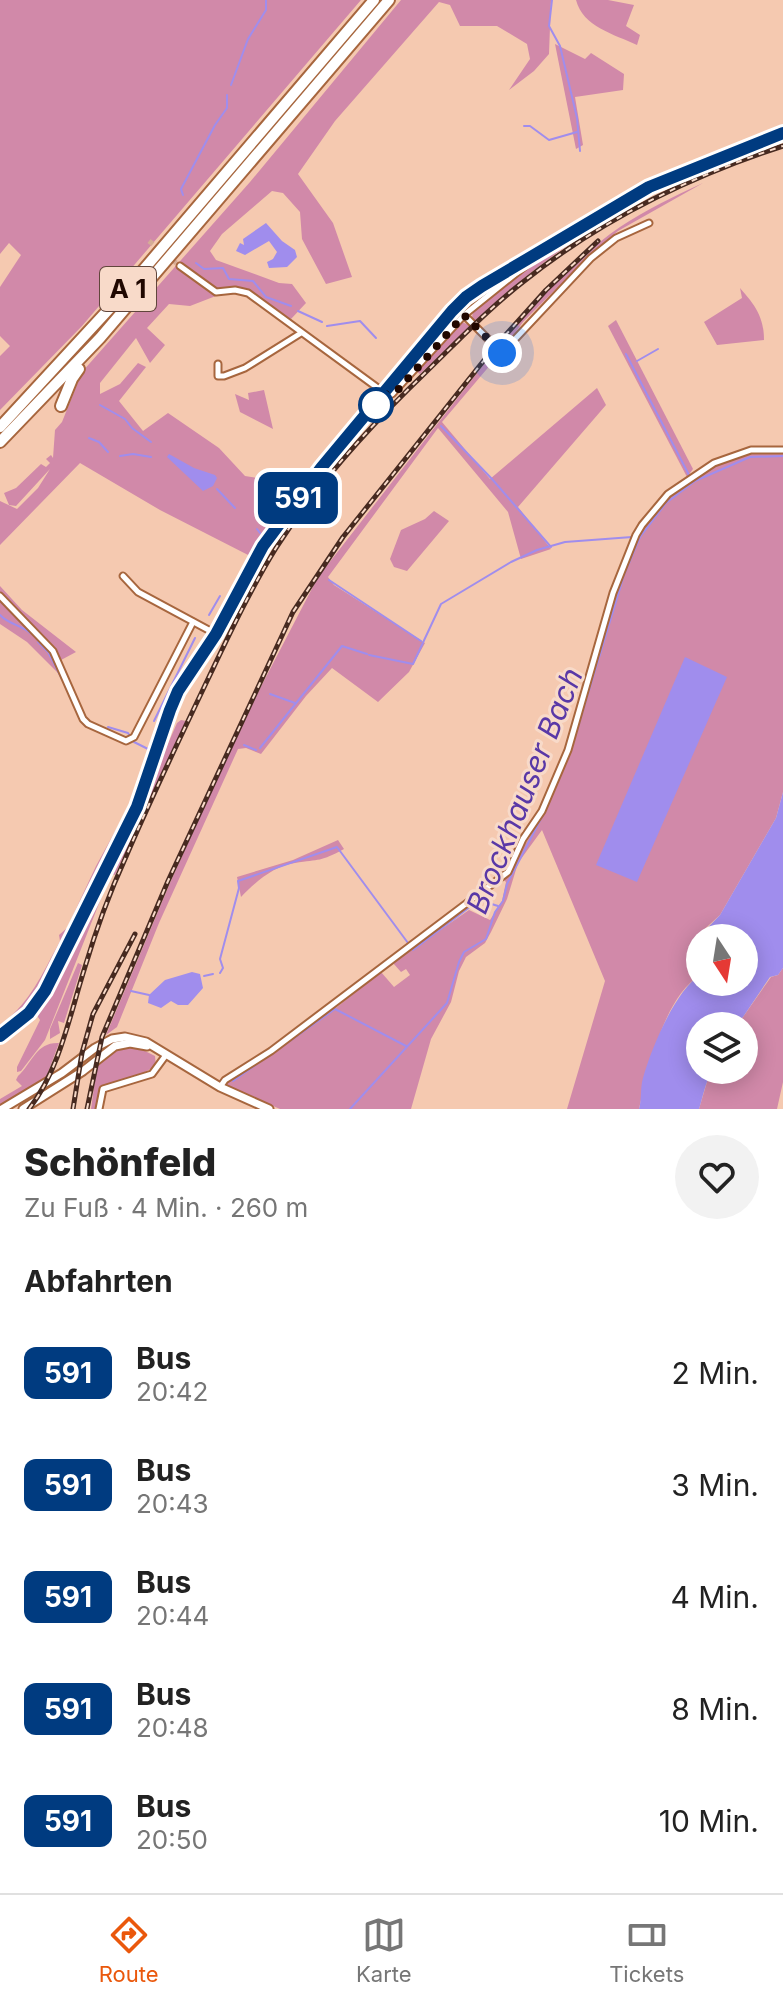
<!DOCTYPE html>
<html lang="de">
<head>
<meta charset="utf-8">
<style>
  body { margin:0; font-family:Inter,sans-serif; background:#f2f2f2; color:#222; height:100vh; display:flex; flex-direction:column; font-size:30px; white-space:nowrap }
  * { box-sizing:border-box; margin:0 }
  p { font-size:26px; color:#767676 }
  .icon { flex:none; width:44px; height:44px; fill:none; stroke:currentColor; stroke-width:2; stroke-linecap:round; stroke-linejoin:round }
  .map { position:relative; height:1109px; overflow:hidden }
  .sheet { display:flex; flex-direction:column; background:#fff; flex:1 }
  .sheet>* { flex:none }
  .badge { padding:0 16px; border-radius:12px; font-size:28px; line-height:52px }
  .needle { width:52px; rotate:168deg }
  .fabs { position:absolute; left:686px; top:924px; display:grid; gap:16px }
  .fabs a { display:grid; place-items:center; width:72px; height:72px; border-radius:50%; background:#fff; box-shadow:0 4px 20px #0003; font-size:40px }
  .you { position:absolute; width:40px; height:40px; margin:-20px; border:6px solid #fff; border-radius:50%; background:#1a73e8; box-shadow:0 0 0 12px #1a73e833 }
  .map>.badge { position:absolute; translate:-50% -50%; box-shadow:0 0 0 4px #fff }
  h2 { padding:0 24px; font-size:30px; line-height:72px }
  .round { display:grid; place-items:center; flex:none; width:84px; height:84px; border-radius:42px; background:#f2f2f2 }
  .overview { display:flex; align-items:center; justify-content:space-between; height:136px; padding:0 24px }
  h1 { font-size:38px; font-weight:800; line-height:60px }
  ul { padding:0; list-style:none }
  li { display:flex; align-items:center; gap:24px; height:112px; padding:0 24px }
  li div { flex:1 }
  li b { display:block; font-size:30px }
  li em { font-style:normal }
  li .badge { min-width:88px; font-weight:700; text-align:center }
  .tabs { display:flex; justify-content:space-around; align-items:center; height:112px; border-top:2px solid #e0e0e0; background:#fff; font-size:22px; color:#767676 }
  .tabs a { display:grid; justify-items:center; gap:4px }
  .tabs .on { color:#ea580c }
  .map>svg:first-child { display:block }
</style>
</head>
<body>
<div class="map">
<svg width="783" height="1109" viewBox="0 0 783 1109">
  <rect width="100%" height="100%" fill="#f5c9b0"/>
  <!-- green -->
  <g fill="#d189a9">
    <path d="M0 0H361L82 326 0 410V356L10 346 0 336V287L21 255 9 243 0 254Z"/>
    <path d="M401 0H551L549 54 534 71 509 90 530 59 527 44 497 26H460L450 5 439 2 335 121 298 174 333 223 352 277 326 284 302 239 300 212 283 193 272 191 222 234 210 251 216 260 279 283 292 284 306 303 291 319 239 287 190 306 169 304 147 328 165 345 150 363 136 338 100 383V394L120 384 138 363 146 367 119 401 143 431 168 413 219 448 245 476 257 478 281 512 252 557 160 510 80 463 0 545V501L17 509 38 488 50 469 16 506 9 505 4 493 16 488 41 464 46 467 50 463 46 459 51 455 53 458 55 430 62 422 82 372 250 182Z"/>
    <path d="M576 0H608L634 5 626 26 640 35 637 45C614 34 583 27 576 0Z"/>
    <path d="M555 44 585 59 591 53 624 74 623 90 575 97 583 145 576 149Z"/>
    <path d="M783 138V142C668 175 561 239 475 321L472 318 473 311C501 291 527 266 556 247 627 201 703 165 783 138Z"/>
    <path d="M703 183 618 231 588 257 523 322 506 345H499C536 304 573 259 620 227 646 210 674 196 703 183Z"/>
    <path d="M500 281 501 283 459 316 414 367 412 366C439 332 462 303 500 281Z"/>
    <path d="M740 288C755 305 764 317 764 340L717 345 704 322 742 298Z"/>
    <path d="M616 320 693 469 687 477 608 326Z"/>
    <path d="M462 322 471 326 420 374 417 372Z"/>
    <path d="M495 350 497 357 442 422 490 479 597 388 606 405 518 507 551 549 521 559 508 512 438 428 328 577 334 585 425 643 409 672 378 702 332 668 306 696 261 754 246 748 238 749 159 923 117 1027 106 1035 170 883 243 721 318 577Z"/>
    <path d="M264 390 273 429 240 412 235 394 249 400 248 393Z"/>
    <path d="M783 450V792L776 818 720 915 699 934 688 959 693 972 700 969V975C663 999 649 1068 639 1109H567L605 981 542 830 518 863 507 899 491 932 485 943 466 957 459 971 451 1002 431 1039 411 1109H280L227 1086V1081L243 1073 337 1007 381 972 394 987 410 975 406 969 401 972 393 963 469 910 490 920 502 901 506 882 503 879 542 818 571 748 605 624 636 535 662 500 694 475 742 452Z"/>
    <path d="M434 511 449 521 407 571 394 567 390 559 401 530 425 519Z"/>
    <path d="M0 586 22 610 76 652 61 660 56 648 0 593Z"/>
    <path d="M0 600 53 654 63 678 27 642 0 624Z"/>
    <path d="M181 720 186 721 115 875 109 873 138 815 157 761 163 755 177 723Z"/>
    <path d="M119 824 124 827 37 997 26 1012 0 1032V1025C30 1004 43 972 60 941L59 935 67 928 96 866Z"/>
    <path d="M338 840 344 849C320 862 320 859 295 863 275 865 254 883 241 897L237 877 293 860Z"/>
    <path d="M100 895 102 896 45 1040 21 1071 17 1072V1067L40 1020 36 1014 31 1016 59 973Z"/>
    <path d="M78 963 82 965 64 1023 58 1021 60 1033 50 1039V1029Z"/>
    <path d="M783 968V1082L777 1109H699L709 1075 713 1070H744V1026H733L743 1017 771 977 778 975Z"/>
    <path d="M59 1043 46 1078 0 1105V1099L22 1086 16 1080 18 1076C33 1062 36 1042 59 1043Z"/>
    <path d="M137 1047 155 1056 156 1066 141 1074 103 1085 98 1109H91L97 1066 116 1050Z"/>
  </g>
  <!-- water -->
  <g fill="#a08ded">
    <path d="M266 223 282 241 295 250 297 257 287 267 269 268 267 262 273 259 277 252 269 241 245 255 236 251 240 243 244 245 243 239Z"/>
    <path d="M169 454 194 468 215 475 217 478 213 486 203 491 167 457Z"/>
    <path d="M685 657 727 677 637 882 596 865Z"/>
    <path d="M783 792V968L778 975 770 977 743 1017 733 1026H700V1070H713C706 1079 703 1097 699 1109H639C642 1099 640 1088 643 1078 651 1049 675 991 700 975V982H744V938H700V969L693 972 688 959 693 943 720 915 776 818Z"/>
    <path d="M192 972 200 974 203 988 188 1005H178L171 1001 161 1008 148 1003 149 995 165 980Z"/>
  </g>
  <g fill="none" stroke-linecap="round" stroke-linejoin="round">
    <!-- stream -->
    <g stroke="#a08ded" stroke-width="2">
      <path d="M552 0 549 26 560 46 577 118 580 151"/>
      <path d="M231 85 248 39 266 10V0"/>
      <path d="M524 126H530L549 140 577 132"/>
      <path d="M183 195 181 189 215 125 227 108V95"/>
      <path d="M196 263 204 269 223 268 229 279 253 281 266 297 291 306"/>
      <path d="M298 311 322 322"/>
      <path d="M327 326 360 321 376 338"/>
      <path d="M626 354 689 475"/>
      <path d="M637 361 658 349"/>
      <path d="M100 405 125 419 132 428 151 442"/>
      <path d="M441 426 492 479 551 547"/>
      <path d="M89 438 99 442 108 452"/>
      <path d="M120 456 133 454 151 457"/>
      <path d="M217 489 235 508"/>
      <path d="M257 529 260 533"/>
      <path d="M329 580 421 641"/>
      <path d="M0 615C8 624 21 625 30 633"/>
      <path d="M209 615 220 596"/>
      <path d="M38 642 48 652 62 679"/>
      <path d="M369 655 413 664 441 604 511 562 537 550 565 542 632 537"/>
      <path d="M270 694 295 703"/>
      <path d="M154 721 195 638"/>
      <path d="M108 727 128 733 134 742 148 749"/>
      <path d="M244 745 256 750"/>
      <path d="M260 748 342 646 367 654"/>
      <path d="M571 750 624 575 640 537 666 503 695 481 750 457 783 456"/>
      <path d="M413 950 479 900 498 906"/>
      <path d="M220 973 223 968 220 959 239 888 238 881 337 847 408 943"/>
      <path d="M204 976 213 974"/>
      <path d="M131 991 149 995"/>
      <path d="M20 1015 32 1002 49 970"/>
      <path d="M33 1016 58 975"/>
      <path d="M0 1042 11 1035"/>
      <path d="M280 1048 335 1009 406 1046"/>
      <path d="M233 1081 271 1054"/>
      <path d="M350 1109 447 1003 459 962 464 952 486 939 495 912 503 901 507 884 545 811"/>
    </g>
    <!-- minor-tunnel -->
    <path stroke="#d5ac96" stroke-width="5" stroke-dasharray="5 2.5" stroke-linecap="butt" d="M149 241 180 266"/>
    <defs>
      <g id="minor">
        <path d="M180 266 216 292 235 290 248 293 386 394H392L464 315 502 353 591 258 616 238 649 223"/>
        <path d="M464 315 535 258"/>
        <path d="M218 364V376H224L245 368 301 333"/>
        <path d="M123 576 138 592 216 634"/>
        <path d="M0 596 53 651 83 719 88 724 126 741 134 737 193 622"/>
        <path d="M220 1087 225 1080 271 1051 508 872 523 839 542 811 568 750 613 593 636 535 642 525 668 494 714 463 751 450H783"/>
        <path d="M99 1109 103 1089 152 1074 166 1055"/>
      </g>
      <g id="tertiary">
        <path d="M2 1109 62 1073 95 1048 112 1039 125 1037 146 1042 220 1087 269 1109"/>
        <path d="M23 1109 83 1071 115 1046 130 1043 147 1046"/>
      </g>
      <path id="primary" d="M0 1036 29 1013 45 991 137 807 170 710 178 691 216 634 263 546 321 468 452 311 482 286 649 187 783 133"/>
      <g id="motorway">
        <path d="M61 406 72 379 79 369"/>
        <path d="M0 427 121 296 374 0"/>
        <path d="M0 442 100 338 389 0"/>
      </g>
    </defs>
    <!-- minor casing -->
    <use href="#minor" stroke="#a7663e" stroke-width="9"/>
    <!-- tertiary casing -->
    <use href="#tertiary" stroke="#a7663e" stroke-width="11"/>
    <!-- primary casing -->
    <use href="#primary" stroke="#a7663e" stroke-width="12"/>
    <!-- motorway casing -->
    <use href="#motorway" stroke="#a7663e" stroke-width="14"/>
    <!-- minor -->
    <use href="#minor" stroke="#fff" stroke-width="5"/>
    <!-- tertiary -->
    <use href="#tertiary" stroke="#fff" stroke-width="7"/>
    <!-- primary -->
    <use href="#primary" stroke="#fff" stroke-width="8"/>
    <!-- motorway -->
    <use href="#motorway" stroke="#fff" stroke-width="10"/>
    <defs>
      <g id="rail">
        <path d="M29 1109C60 1069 70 1014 85 967 96 930 109 894 125 859 151 798 180 738 208 679 229 635 250 590 276 548 317 484 370 426 425 373 457 342 488 309 523 282 599 221 691 176 783 146"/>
        <path d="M73 1109 82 1053 93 1014 135 934"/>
        <path d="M87 1109 102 1037 168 881 293 612 343 537 493 349 546 290 598 241"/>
      </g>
    </defs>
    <!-- rail casing -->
    <use href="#rail" stroke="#472a20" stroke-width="5"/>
    <!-- rail -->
    <use href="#rail" stroke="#f8dac9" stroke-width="2" stroke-dasharray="6" stroke-linecap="butt"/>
  </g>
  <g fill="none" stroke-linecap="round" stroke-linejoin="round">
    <defs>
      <path id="line" d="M0 1036 29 1013 45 991 137 807 170 710 178 691 216 634 263 546 321 468 452 311 466 297 482 286 649 187 783 133"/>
    </defs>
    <!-- line casing -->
    <use href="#line" stroke="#fff" stroke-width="18"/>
    <!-- line -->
    <use href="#line" stroke="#003b80" stroke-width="12"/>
    <!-- walk -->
    <path stroke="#200700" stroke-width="8" stroke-dasharray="0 14.4" d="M376 405 386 394 397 391 464 315 502 353"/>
  </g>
  <!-- markers -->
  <circle fill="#fff" stroke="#003b80" stroke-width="4" cx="376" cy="405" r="16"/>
  <g text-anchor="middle" stroke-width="6" stroke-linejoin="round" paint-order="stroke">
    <!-- shield labels -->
    <rect fill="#f8dac9" stroke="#61463c" stroke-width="2" x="100" y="267" width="56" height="44" rx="6"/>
    <g font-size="26" font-weight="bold" fill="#200700">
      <text x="128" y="298">A 1</text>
    </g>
    <!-- water labels -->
    <g font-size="30" font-style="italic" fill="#5938a7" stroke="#f8dac9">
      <text transform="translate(525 791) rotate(-68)" y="10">Brockhauser Bach</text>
    </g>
  </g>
</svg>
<div class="fabs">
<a><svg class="needle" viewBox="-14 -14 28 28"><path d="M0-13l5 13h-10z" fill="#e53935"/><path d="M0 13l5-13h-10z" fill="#767676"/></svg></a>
<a><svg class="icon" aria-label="layers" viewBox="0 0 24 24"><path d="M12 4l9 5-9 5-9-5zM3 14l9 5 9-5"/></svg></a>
</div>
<div class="you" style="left:502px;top:353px"></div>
<b class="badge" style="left:298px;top:498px;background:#003b80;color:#fff">591</b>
</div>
<section class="sheet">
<div class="overview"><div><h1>Schönfeld</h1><p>Zu Fuß · 4 Min. · 260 m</p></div><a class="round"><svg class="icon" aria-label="heart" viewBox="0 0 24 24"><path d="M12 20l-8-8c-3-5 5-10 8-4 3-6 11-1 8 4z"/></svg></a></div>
<h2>Abfahrten</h2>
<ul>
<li><span class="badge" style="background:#003b80;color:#fff">591</span><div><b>Bus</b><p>20:42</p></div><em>2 Min.</em></li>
<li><span class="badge" style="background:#003b80;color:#fff">591</span><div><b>Bus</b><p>20:43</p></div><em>3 Min.</em></li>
<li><span class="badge" style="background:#003b80;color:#fff">591</span><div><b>Bus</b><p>20:44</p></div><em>4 Min.</em></li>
<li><span class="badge" style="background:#003b80;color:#fff">591</span><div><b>Bus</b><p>20:48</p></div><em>8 Min.</em></li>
<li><span class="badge" style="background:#003b80;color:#fff">591</span><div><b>Bus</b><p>20:50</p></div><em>10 Min.</em></li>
</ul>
</section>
<nav class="tabs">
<a class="on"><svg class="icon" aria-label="directions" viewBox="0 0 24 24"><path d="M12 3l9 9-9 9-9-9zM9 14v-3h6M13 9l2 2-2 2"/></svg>Route</a>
<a><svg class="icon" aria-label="map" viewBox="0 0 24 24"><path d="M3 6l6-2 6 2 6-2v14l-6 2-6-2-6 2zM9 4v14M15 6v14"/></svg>Karte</a>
<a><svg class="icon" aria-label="tickets" viewBox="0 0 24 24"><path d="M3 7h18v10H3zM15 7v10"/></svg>Tickets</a>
</nav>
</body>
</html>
